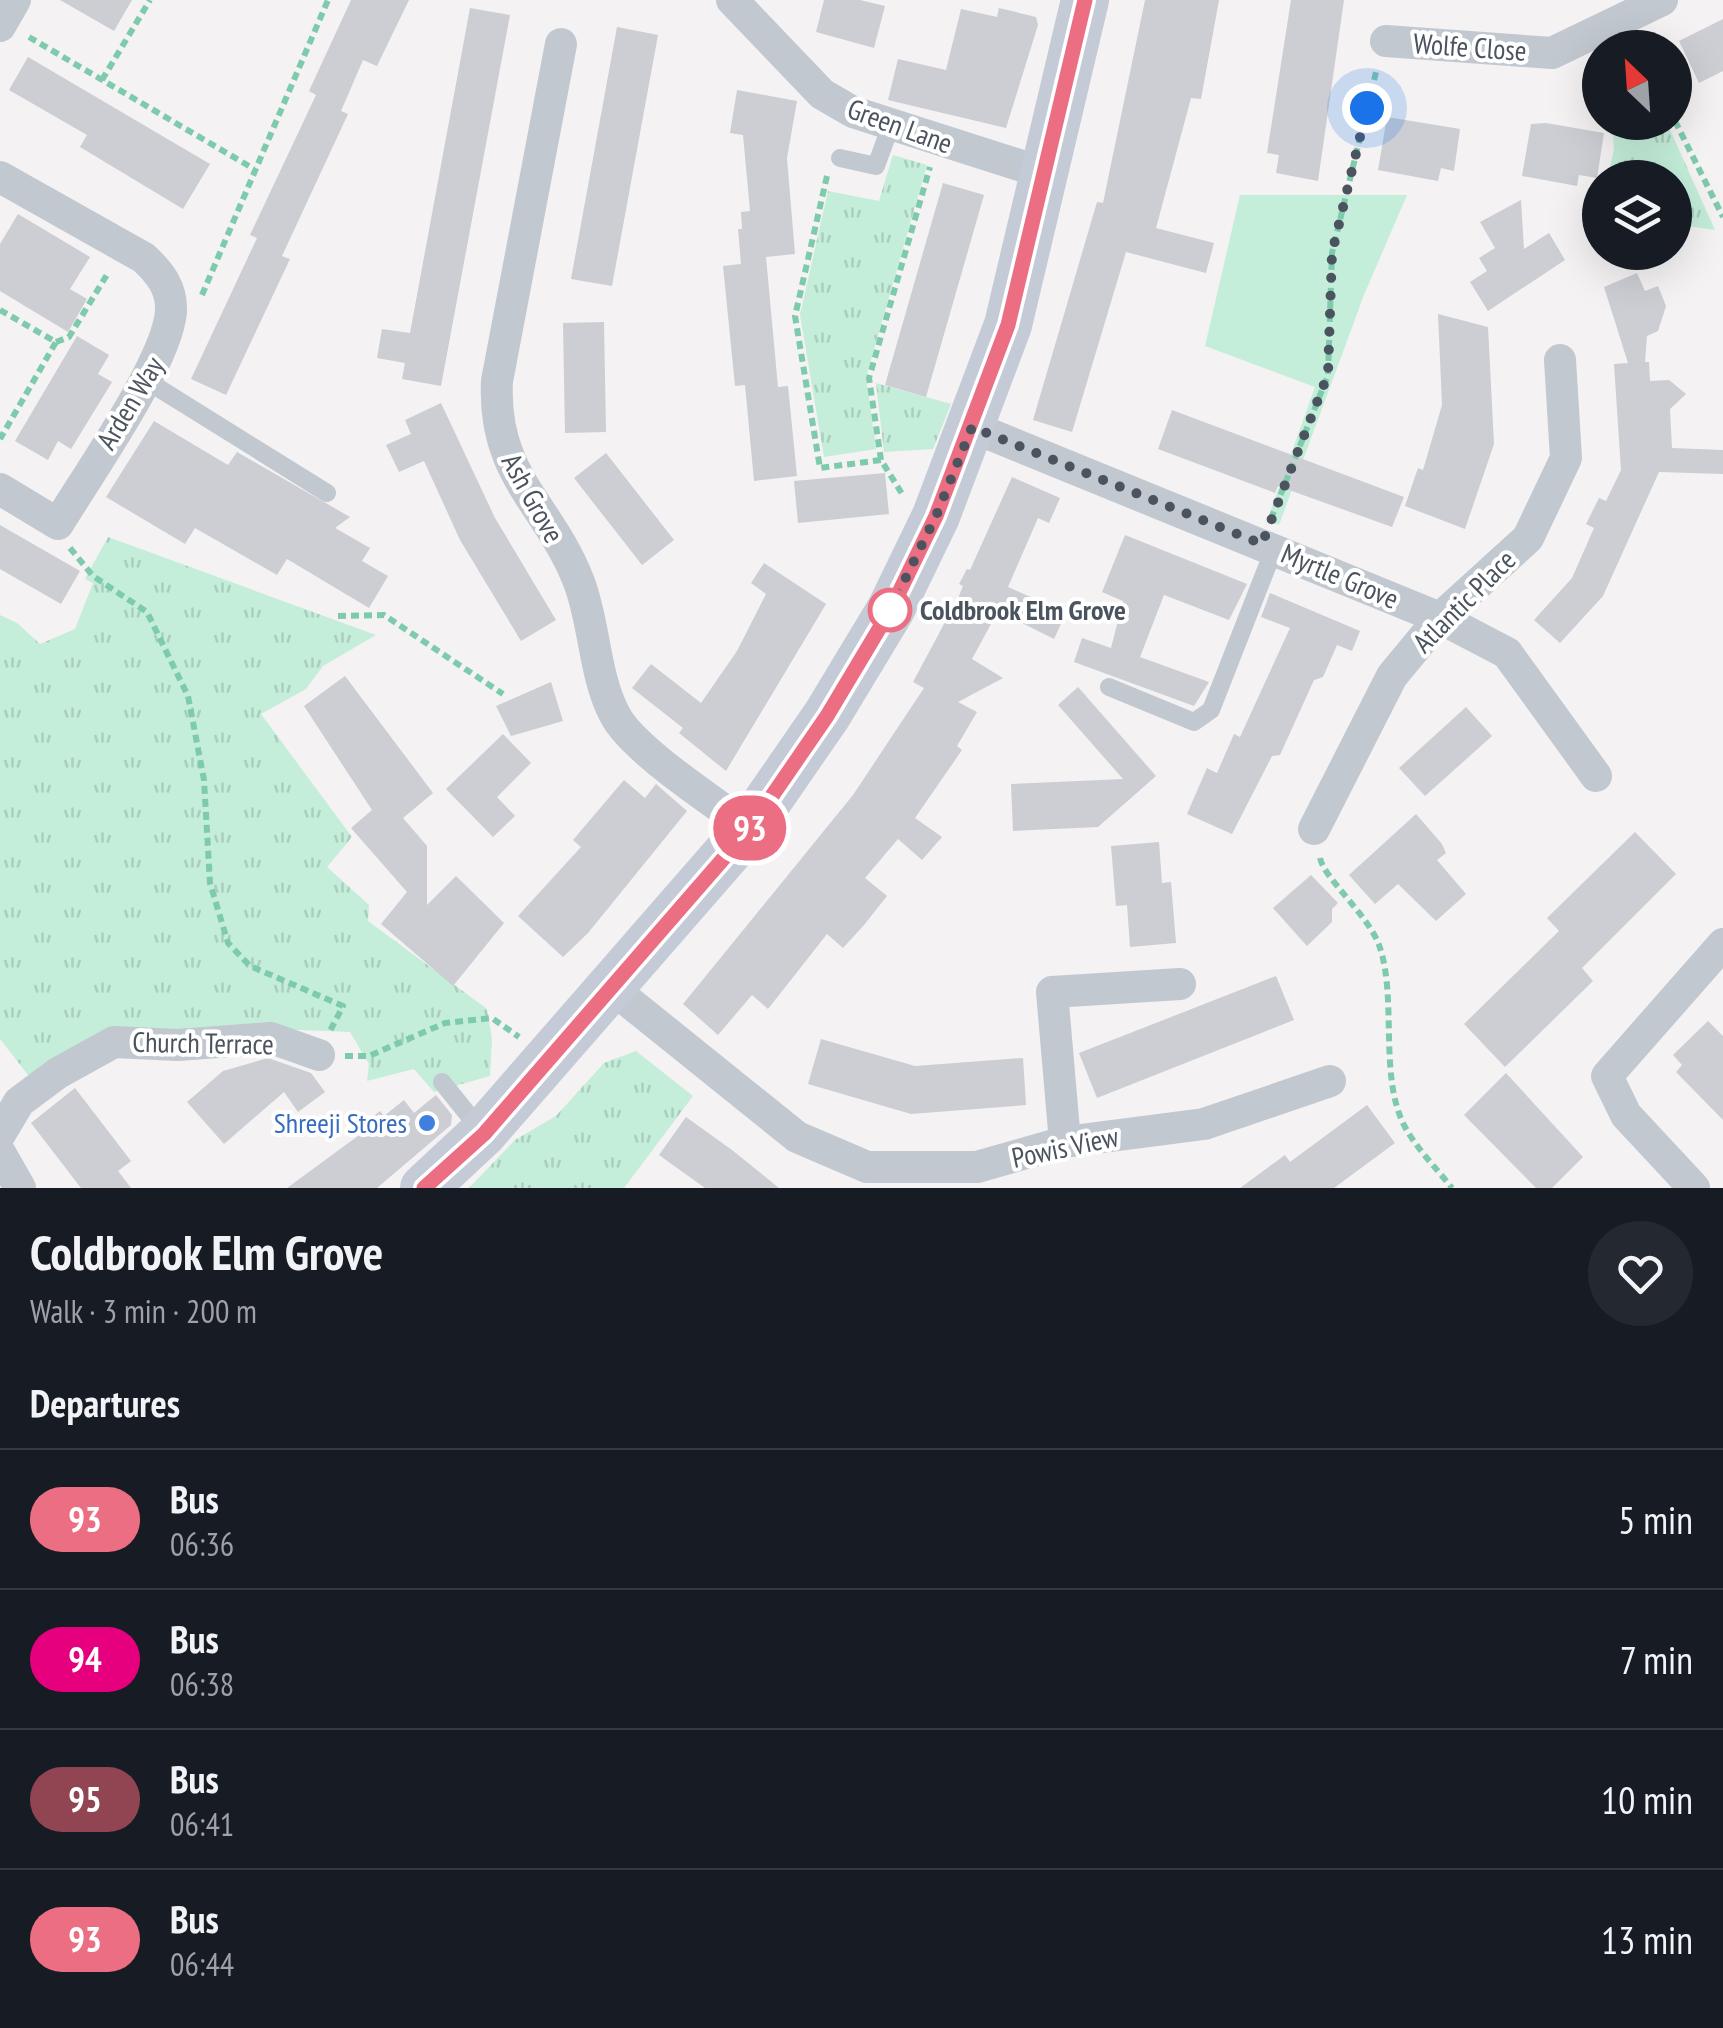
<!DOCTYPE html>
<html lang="en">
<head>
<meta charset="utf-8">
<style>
  body { margin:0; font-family:"PT Sans Narrow",sans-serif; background:#242831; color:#f1f3f6; height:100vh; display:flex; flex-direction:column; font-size:38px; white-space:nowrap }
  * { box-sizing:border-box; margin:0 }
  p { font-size:32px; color:#9ea1a6 }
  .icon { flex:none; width:55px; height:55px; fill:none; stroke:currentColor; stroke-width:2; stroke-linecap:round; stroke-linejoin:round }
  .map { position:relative; height:1188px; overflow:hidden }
  .side { display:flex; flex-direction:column; background:#171b24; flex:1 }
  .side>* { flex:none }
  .badge { padding:0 20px; border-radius:32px; font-size:35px; line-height:65px }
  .needle { width:65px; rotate:335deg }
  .controls { position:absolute; left:1582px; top:30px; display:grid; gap:20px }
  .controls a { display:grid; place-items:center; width:110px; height:110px; border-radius:50%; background:#171b24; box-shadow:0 10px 40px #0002; font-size:50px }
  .you { position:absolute; width:50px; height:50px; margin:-25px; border:8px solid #fff; border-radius:50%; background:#1a73e8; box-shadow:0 0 0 15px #1a73e833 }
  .map>.badge { position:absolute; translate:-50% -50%; box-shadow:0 0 0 5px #fff }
  h2 { padding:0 30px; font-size:38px; line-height:90px }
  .round { display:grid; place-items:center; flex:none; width:105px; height:105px; border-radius:52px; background:#242831 }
  .headline { display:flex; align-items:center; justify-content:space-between; height:170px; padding:0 30px }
  h1 { font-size:48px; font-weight:700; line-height:75px }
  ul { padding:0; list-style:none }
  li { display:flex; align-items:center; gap:30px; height:140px; padding:0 30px; border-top:2px solid #363941 }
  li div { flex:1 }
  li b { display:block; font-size:38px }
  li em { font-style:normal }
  li .badge { min-width:110px; font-weight:700; text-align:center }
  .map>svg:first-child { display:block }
</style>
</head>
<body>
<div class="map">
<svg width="1723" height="1188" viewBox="0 0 1723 1188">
  <defs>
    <pattern id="grass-tufts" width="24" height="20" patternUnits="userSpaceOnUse" patternTransform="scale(2.5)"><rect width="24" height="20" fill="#c4eed9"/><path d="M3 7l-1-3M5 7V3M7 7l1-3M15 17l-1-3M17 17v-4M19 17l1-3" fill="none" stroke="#aacebd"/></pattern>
  </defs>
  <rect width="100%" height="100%" fill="#f4f2f2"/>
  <!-- grass -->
  <g fill="url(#grass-tufts)">
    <path d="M1612 123H1667L1715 230 1675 224V178L1608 177 1614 149Z"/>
    <path d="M893 155 927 165 866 377 876 449 824 457 800 315 828 191 879 201Z"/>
    <path d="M876 383 951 404 933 449 884 452Z"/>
    <path d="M108 537 376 635 323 666 306 689 261 714 352 837 327 867 369 905 368 921 487 1009 492 1039 490 1076 434 1092 414 1069 367 1081 369 1064 350 1032 277 1029 163 1035 32 1080 0 1039V615L17 623 40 644 75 629 93 583 85 579Z"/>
    <path d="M636 1051 693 1096 624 1188H469L515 1140 556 1116 604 1063Z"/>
  </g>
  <!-- green -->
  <path fill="#c4eed9" d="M1240 195H1407L1364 295 1279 525 1267 521 1315 387 1205 346Z"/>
  <!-- building -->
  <g fill="#ccced4">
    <path d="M60 0H132L114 31Z"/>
    <path d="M351 0H409L377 66 363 60 341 111 348 114 282 256 290 259 226 395 191 379 257 238 250 235 316 95 309 91Z"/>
    <path d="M824 0H860L885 6 874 48 816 32Z"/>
    <path d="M1145 0H1219L1201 99 1191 98 1156 228 1214 243 1206 273 1126 252 1072 432 1033 420 1097 202 1103 203Z"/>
    <path d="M1291 0H1344L1318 181 1276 173 1279 155 1267 153Z"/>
    <path d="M470 8 510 15 441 386 402 379 405 363 377 358 382 329 410 333Z"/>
    <path d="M999 8 1036 17 1038 25 1006 128 888 100 898 59 946 70 961 9 997 17Z"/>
    <path d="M1723 19V71L1699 83 1679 41Z"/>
    <path d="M617 27 658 35 612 286 571 279Z"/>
    <path d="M28 57 210 164 183 209 80 147 87 135 9 90Z"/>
    <path d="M737 90 797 101 787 158 795 254 766 257 778 387 788 386 797 476 754 481 745 385 735 386 723 266 741 264 738 229H742L741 212 750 211 743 135 730 133Z"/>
    <path d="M1387 117 1460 129 1454 171 1441 168 1438 181 1378 170Z"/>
    <path d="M1546 123 1604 133 1597 178 1579 175 1577 186 1522 176 1531 124Z"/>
    <path d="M943 183 984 195 926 397 885 385Z"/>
    <path d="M1521 200 1524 249 1549 233 1565 260 1488 311 1470 282 1487 271 1479 258 1495 248 1480 222Z"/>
    <path d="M18 214 90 257 70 289 87 299 68 332 0 291V244Z"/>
    <path d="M1637 273 1645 291 1658 286 1666 306 1658 331 1647 336 1645 362H1649L1650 381 1669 380 1686 394 1670 409 1672 448 1723 450V474L1659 472 1603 596 1560 643 1534 620 1572 578 1594 528 1586 524 1599 498 1606 501 1621 470 1614 364 1628 363 1604 287Z"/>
    <path d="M1438 314 1488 327 1494 444 1465 529 1405 506 1418 468 1423 470 1442 405Z"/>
    <path d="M604 322 606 432 565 433 563 323Z"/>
    <path d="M77 336 109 355 98 374 112 382 71 449 58 441 48 460 15 441Z"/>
    <path d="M441 403 495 518 556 620 521 641 460 540 424 461 399 472 386 445 411 434 405 420Z"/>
    <path d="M1172 410 1404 497 1392 527 1278 486 1275 493 1158 449Z"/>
    <path d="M154 421 228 465 237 452 350 517 335 528 370 548 362 561 388 576 369 608 287 559 277 575 195 528 185 544 106 497Z"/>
    <path d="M606 453 674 540 642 565 574 478Z"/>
    <path d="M885 473 889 514 798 523 794 481Z"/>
    <path d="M1012 477 1060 498 1049 523 1038 518 1008 587 1066 613 1054 639 998 611 972 659 1003 678 958 702 977 712 957 746 962 750 915 818 942 837 922 860 898 839 865 878 887 896 864 925 843 948 827 934 768 1009 752 995 718 1035 683 1004 853 795 924 688 913 682 959 596 963 586 959 584 967 569 970 570Z"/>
    <path d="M0 525 80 571 61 604 0 569Z"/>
    <path d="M1125 535 1247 584 1229 620 1164 595 1140 657 1209 682 1194 706 1074 662 1082 638 1111 648 1123 601 1102 592Z"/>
    <path d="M764 563 826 604 726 771 679 733 683 728 632 688 651 664 701 703 737 651 766 594 751 583Z"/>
    <path d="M1270 593 1360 631 1352 651 1337 645 1323 677 1314 680 1280 755 1272 756 1232 834 1187 814 1207 768 1217 773 1234 734 1240 737 1290 628 1261 617Z"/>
    <path d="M345 676 433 793 403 818 427 846V905L456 876 504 923 453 986 381 924 407 892 351 828 372 810 304 706Z"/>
    <path d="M551 682 563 721 511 736 496 706Z"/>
    <path d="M1078 687 1156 776 1098 827 1013 831 1011 784 1123 779 1058 705Z"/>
    <path d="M1466 707 1492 736 1425 796 1399 768Z"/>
    <path d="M503 734 531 763 497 797 515 816 493 837 446 789Z"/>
    <path d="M624 780 645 798 656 784 687 811 588 933 563 957 518 916 581 847 573 840Z"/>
    <path d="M1416 814 1442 844 1446 853 1437 860 1466 894 1436 921 1398 884 1375 904 1349 875Z"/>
    <path d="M1635 832 1676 874 1582 968 1593 981 1505 1067 1464 1024 1559 931 1547 918Z"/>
    <path d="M1159 842 1162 883 1171 882 1176 943 1130 947 1127 905 1116 906 1111 846Z"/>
    <path d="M1311 875 1338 903 1332 909V922L1307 946 1273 908Z"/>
    <path d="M1276 976 1294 1020 1097 1098 1079 1053Z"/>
    <path d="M1708 1021 1723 1036V1120L1676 1072 1682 1065 1673 1055Z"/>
    <path d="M821 1039 915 1066 1023 1058 1026 1105 911 1114 808 1084Z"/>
    <path d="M268 1058 311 1073 325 1092 298 1112 284 1092 224 1144 187 1102 223 1071Z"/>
    <path d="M1506 1073 1583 1157 1552 1188H1536L1464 1115Z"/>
    <path d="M75 1088 131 1161 118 1171 131 1188H81L31 1123Z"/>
    <path d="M436 1095 452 1115 451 1125 377 1188H287L362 1133 358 1128 380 1111 384 1116 404 1100 414 1113Z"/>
    <path d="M1367 1105 1395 1143 1334 1188H1240L1285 1155 1290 1162Z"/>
    <path d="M686 1117 732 1150 779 1188H705L659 1155Z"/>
  </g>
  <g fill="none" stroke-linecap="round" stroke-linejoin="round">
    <!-- path -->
    <g stroke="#7dcbac" stroke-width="6" stroke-dasharray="8 5" stroke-linecap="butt">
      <path d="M29 37 254 169"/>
      <path d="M102 80 150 0"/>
      <path d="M1675 121 1723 217"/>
      <path d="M827 176 795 316 820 468 881 460 904 497"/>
      <path d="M202 295 328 0"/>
      <path d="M0 310 56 342 0 439"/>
      <path d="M56 342 69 337 108 273"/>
      <path d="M881 460 869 378 930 167"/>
      <path d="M1271 519 1328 375 1332 253 1377 68"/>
      <path d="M70 548 93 576 147 612 188 696 204 780 210 883 228 943 250 966 343 1006 330 1031"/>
      <path d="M338 616 384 615 503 694"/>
      <path d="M1320 858C1324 878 1368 915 1379 945 1398 998 1378 1076 1405 1127 1417 1149 1437 1169 1452 1188"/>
      <path d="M345 1056H369L445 1023 492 1018 519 1037"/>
    </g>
    <!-- lane -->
    <g stroke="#c1c8d0" stroke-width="18">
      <path d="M840 158 876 166 891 125"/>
      <path d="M144 379 327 493"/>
      <path d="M1109 687 1194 722 1211 710 1274 549"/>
      <path d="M442 1082 483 1133"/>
    </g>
    <!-- street -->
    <g stroke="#c1c8d0" stroke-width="32">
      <path d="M732 0 822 94 853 112 1047 174"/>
      <path d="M0 26 15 0"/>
      <path d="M1386 41 1552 53 1662 0"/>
      <path d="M561 44 497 381C492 476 549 504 579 582 595 624 594 676 615 715 633 750 716 803 749 828"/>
      <path d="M0 177 144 258C160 273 172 288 171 311 168 361 87 476 58 524L0 489"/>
      <path d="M972 427 1440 618 1507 653 1596 776"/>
      <path d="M1314 829 1392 676 1440 618 1528 538 1566 458 1560 360"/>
      <path d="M613 989 797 1137 867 1167H977L1065 1142 1204 1124 1330 1081"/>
      <path d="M0 1134 19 1102 58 1073 114 1042 178 1045 271 1038 319 1055"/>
      <path d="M1065 1142 1052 992 1180 984"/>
      <path d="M0 1153 20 1188"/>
      <path d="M1694 1188 1626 1115 1607 1076 1723 944"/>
    </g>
    <!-- secondary -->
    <path stroke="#c4cbd7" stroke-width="48" d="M424 1188 483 1133 749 828 827 715 891 609 936 516 1008 325 1085 0"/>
  </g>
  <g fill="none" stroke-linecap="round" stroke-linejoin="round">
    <defs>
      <path id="line" d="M424 1188 484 1134 750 828 827 716 891 609 936 516 1008 325 1085 0"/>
    </defs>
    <!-- line casing -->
    <use href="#line" stroke="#fff" stroke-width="22"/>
    <!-- line -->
    <use href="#line" stroke="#eb6e82" stroke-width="15"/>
    <!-- walk -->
    <path stroke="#4b535f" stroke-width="10" stroke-dasharray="0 18" d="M890 610 936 516 972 427 1262 544 1328 374 1332 253 1367 108"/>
  </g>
  <!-- markers -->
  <circle fill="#fff" stroke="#eb6e82" stroke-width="5" cx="890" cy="610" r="20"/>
  <circle fill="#3f7fe0" stroke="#fff" stroke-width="4" cx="427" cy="1123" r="10"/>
  <g text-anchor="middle" stroke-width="8" stroke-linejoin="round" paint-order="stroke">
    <!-- street labels -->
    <g font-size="28" fill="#4b535f" stroke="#fff">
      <text transform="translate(1470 47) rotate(4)" y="10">Wolfe Close</text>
      <text transform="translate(900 126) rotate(20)" y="10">Green Lane</text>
      <text transform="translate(130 403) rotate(-59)" y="10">Arden Way</text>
      <text transform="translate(533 498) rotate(61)" y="10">Ash Grove</text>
      <text transform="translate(1340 576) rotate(23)" y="10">Myrtle Grove</text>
      <text transform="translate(1464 601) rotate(-45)" y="10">Atlantic Place</text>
      <text transform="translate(203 1043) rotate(1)" y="10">Church Terrace</text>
      <text transform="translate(1065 1147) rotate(-12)" y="10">Powis View</text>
    </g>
    <!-- stop labels -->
    <g font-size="28" font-weight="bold" fill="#4b535f" stroke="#fff" text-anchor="start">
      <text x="920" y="620">Coldbrook Elm Grove</text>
    </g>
    <!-- shop labels -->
    <g font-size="28" fill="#366cbe" stroke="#fff" text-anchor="end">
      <text x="407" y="1133">Shreeji Stores</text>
    </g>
  </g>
</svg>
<div class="controls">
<a><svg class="needle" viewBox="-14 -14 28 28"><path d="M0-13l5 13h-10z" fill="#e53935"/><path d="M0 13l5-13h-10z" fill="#9ea1a6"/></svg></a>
<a><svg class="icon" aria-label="layers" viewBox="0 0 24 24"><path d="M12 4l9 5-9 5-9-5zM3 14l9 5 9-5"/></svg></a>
</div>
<div class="you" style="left:1367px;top:108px"></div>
<b class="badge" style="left:750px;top:828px;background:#eb6e82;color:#fff">93</b>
</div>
<section class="side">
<div class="headline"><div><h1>Coldbrook Elm Grove</h1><p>Walk · 3 min · 200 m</p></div><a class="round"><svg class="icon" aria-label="heart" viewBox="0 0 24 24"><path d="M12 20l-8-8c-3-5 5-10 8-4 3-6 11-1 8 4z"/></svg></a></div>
<h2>Departures</h2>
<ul>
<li><span class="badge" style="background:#eb6e82;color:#fff">93</span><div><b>Bus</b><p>06:36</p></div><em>5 min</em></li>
<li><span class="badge" style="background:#e6007e;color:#fff">94</span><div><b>Bus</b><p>06:38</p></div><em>7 min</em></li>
<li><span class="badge" style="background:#914451;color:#fff">95</span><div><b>Bus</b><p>06:41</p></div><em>10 min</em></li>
<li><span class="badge" style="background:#eb6e82;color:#fff">93</span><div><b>Bus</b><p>06:44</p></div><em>13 min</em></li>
</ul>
</section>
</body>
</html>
